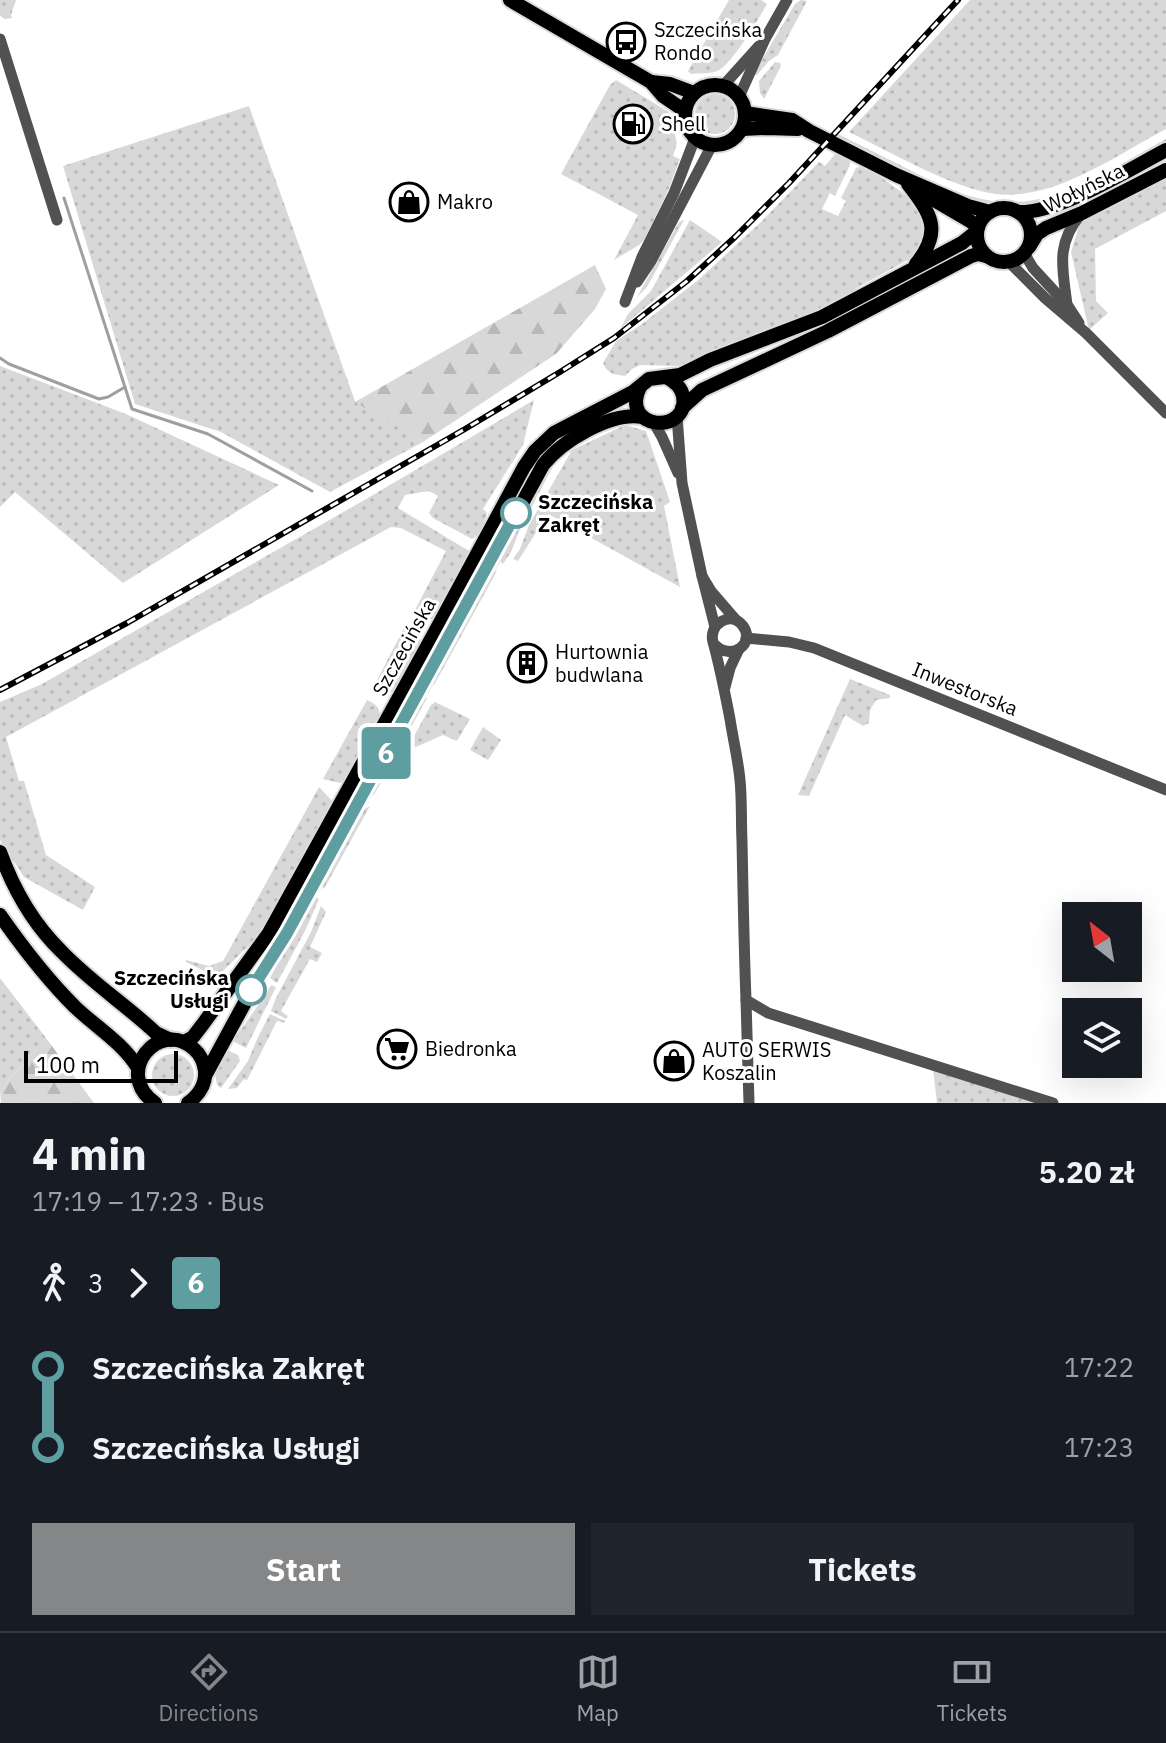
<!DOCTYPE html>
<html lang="en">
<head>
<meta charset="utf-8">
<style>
  body { margin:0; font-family:"IBM Plex Sans",sans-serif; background:#20242c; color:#f1f3f6; height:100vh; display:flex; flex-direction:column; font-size:30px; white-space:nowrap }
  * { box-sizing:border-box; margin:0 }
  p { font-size:26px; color:#9ea1a6 }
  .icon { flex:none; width:44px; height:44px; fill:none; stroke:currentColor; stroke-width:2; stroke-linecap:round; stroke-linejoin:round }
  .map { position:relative; height:1103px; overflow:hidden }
  .sheet { display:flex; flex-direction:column; background:#171b24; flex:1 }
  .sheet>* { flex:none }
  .badge { padding:0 16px; border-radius:6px; font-size:28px; line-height:52px }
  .needle { width:52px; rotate:329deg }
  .fabs { position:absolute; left:1062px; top:902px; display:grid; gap:16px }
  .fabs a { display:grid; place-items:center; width:80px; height:80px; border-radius:0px; background:#171b24; box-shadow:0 8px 32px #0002; font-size:40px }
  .scale { position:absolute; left:24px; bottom:20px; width:154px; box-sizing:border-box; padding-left:8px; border:4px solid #000; border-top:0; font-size:22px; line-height:28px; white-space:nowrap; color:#000; -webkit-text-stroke:6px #fff; paint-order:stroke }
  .map>.badge { position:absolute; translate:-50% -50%; box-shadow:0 0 0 4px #fff }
  .legs { display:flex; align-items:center; gap:12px; height:88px; padding:0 32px; font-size:26px }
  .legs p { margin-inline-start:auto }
  .overview { display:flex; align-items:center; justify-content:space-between; height:136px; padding:0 32px }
  h1 { font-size:44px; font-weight:800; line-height:60px }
  .button { display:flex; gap:16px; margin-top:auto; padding:16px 32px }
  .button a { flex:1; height:92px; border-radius:0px; background:#858687; color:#fff; font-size:32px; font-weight:800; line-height:92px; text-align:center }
  .button a+a { background:#20242c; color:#f1f3f6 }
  ul { padding:0 32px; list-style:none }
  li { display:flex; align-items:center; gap:28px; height:80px; font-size:30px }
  li i { display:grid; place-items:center; width:12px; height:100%; margin:0 10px; background:currentColor }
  li i::after { content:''; width:20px; height:20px; margin:-10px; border:6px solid; border-radius:50%; background:#171b24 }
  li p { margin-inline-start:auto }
  li:first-child i { background:linear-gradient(#0000 50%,currentColor 0) }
  li:last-child i { background:linear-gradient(currentColor 50%,#0000 0) }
  .tabs { display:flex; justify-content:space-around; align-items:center; height:112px; border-top:2px solid #363941; background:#171b24; font-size:22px; color:#9ea1a6 }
  .tabs a { display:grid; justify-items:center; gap:4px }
  .tabs .current { color:#858687 }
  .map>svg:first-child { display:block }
</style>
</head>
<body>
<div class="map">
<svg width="1166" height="1103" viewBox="0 0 1166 1103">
  <defs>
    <pattern id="grass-dots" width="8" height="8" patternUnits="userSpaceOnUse" patternTransform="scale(2)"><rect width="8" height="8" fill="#d8d8d8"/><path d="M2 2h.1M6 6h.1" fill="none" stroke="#b8b8b8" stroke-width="1.8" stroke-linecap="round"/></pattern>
    <pattern id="forest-firs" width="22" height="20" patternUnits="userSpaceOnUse" patternTransform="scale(2)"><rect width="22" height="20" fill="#d8d8d8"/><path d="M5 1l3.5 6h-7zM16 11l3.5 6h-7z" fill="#b8b8b8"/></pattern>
  </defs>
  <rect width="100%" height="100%" fill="#fff"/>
  <!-- grass -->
  <g fill="url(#grass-dots)">
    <path d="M0 0H16L11 15 12 18 5 19 0 16Z"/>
    <path d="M729 0H761L767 4C759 18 731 66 717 71 710 74 699 73 691 74L688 71Z"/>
    <path d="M801 0 807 1 778 55 769 61 757 75H753L795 4Z"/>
    <path d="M970 0H1166V129C1134 146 1102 167 1068 181 1047 190 1019 197 996 194 951 188 891 152 849 132Z"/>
    <path d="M775 62 780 63 781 66 764 99 760 93 759 81Z"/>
    <path d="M616 80 669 112 677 143 673 156 680 159 667 193 644 240 639 245 614 260 638 215 561 174 610 85Z"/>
    <circle cx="715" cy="114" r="20"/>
    <path d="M249 106 355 401 423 442 330 492 221 432 135 404 63 166Z"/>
    <path d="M838 134C860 145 882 156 904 167 952 192 995 213 1050 196 1091 184 1129 159 1166 139V144L1063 197 1020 207H1006L986 205 950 195 835 137Z"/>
    <path d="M837 152C844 155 851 157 850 165L835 196 830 193 822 209 838 216 846 201 841 198 856 168 864 165 914 201 928 225 919 254 860 286 831 306 740 339 681 366 640 365 632 369 625 376 613 374 607 370 603 363 616 341 642 324 697 281 761 222 819 162 825 166Z"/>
    <path d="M1166 174V211L1095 249 1096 301 1108 313 1089 330 1071 252 1081 219Z"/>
    <path d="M684 220 647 287 637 297 679 222Z"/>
    <path d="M690 220 722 242 620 329 628 314 651 291Z"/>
    <path d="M0 366 126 414 279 485 123 583 15 492 0 507Z"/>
    <path d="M534 400 523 445 483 509 487 513 481 533 472 539 433 518 429 513 438 496 429 491 405 495 398 508 469 551 436 617 428 621 421 620 423 616 414 612 446 551 401 528 391 527 6 737 19 781H24L46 855 95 887 83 910 24 877 0 840V702L42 684 361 502Z"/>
    <path d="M625 425 646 431 670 502 664 506 680 587 548 514 518 561 513 559 520 549 529 525 572 450Z"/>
    <path d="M568 438 520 529 511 552 503 564 499 560 497 554Z"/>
    <path d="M497 571 434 685 431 682 487 574Z"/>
    <path d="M406 624 418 632 421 642 395 691 383 695 372 690Z"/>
    <path d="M850 679 890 695V698L876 700 870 710 869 723 863 726 845 715 809 796 798 795Z"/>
    <path d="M427 698 374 795 372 794 371 788 420 700Z"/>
    <path d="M367 700C377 705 380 707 380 719L346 781 340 783 323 779Z"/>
    <path d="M435 702 470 719 457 741 443 735 409 750 407 749 431 705Z"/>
    <path d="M483 727 501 740 488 760 470 750Z"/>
    <path d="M319 787 333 802 263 931 217 977 186 962V960L209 966 223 961Z"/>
    <path d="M370 806 324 889 322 887V880L360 812Z"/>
    <path d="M315 897 319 899 306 929 277 983 270 978 311 899Z"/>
    <path d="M321 906 326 912 310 947 322 953 317 962 310 959 281 1011 288 1016 286 1019 271 1011 276 998 311 932Z"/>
    <path d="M0 978 46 1038 0 1090Z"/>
    <path d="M271 985 276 987 246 1048 233 1041 261 1001H263Z"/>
    <path d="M270 1014 285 1021 284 1023 277 1021 247 1080 244 1079 237 1088 228 1089 248 1061 258 1037Z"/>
    <path d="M225 1049 238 1055 240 1061 221 1088 218 1086C212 1072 218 1062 225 1049Z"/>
    <circle cx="173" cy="1075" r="21"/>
    <path d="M933 1069 1036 1103H937Z"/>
  </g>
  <!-- forest -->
  <g fill="url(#forest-firs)">
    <path d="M595 265 606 289 595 309 556 354 423 442 355 402Z"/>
    <path d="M46 1038 94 1103H1L0 1090Z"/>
  </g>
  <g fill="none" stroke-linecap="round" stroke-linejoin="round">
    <!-- stream -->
    <g stroke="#9f9f9f" stroke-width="3">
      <path d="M64 198 132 409 208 434 312 491"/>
      <path d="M0 358 9 364 99 399 108 397 125 387"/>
    </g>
    <defs>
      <g id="major">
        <path d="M510 0 651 82 663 96 685 111"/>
        <path d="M651 82 670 84 694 93"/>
        <circle cx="715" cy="115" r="30"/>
        <path d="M745 113 792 120 809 131 896 175 968 206 990 212"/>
        <path d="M742 129 766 128 798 129"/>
        <path d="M908 184C931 214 943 231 916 264"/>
        <path d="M922 193 970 221 978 227"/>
        <circle cx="1004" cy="235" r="27"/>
        <path d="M1018 212C1060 213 1128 170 1166 150"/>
        <path d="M1029 247 1037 234 1046 228 1082 213 1166 170"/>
        <path d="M640 387C619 431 690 435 683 396 681 386 674 381 666 377"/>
        <path d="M682 408 702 390 828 331 971 256 978 254 986 256"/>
        <path d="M0 852C13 888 34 925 62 952 91 982 126 1005 156 1033L171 1040"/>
        <path d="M0 915C23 948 47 979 75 1007 96 1027 123 1043 138 1068"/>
        <path d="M184 1042 193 1037 203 1024 269 933 434 634 524 467 535 451 554 433 633 392 649 379 680 375 710 360 822 317 947 251 962 243 977 231"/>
        <path d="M205 1076 256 982 287 933 543 465C562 441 611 411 643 417"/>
        <path d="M155 1103C112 1073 160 1017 194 1049 201 1055 204 1063 205 1071 206 1085 199 1095 188 1103"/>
      </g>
    </defs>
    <!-- major casing -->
    <use href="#major" stroke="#dbdbdb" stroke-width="18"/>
    <!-- minor -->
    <g stroke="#515151" stroke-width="11">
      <path d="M0 39 57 220"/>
      <path d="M723 86 759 46"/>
      <path d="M739 97 765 39 787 0"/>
      <path d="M1024 253 1033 268 1068 306 1079 323"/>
      <path d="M1009 262 1045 298 1086 333 1166 413"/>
      <path d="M637 282 651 261 712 145"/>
      <path d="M625 302 642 257 674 193 695 138"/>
      <path d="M1067 305C1063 269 1055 246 1080 215"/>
      <path d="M677 416 682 483 702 576"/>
      <path d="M654 423 662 437 678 473"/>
      <path d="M715 627 702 576 711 591 736 620"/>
      <path d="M746 638 789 642 814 648 1166 790"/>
      <path d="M714 644C731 662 756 644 743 626 731 610 708 624 713 642 720 667 725 693 730 719 733 739 738 759 740 780 742 800 741 821 742 841 743 894 744 947 746 1000L768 1013 1053 1103"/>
      <path d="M725 687 730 668 739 649"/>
      <path d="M746 1000 749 1103"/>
    </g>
    <!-- major -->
    <use href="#major" stroke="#000" stroke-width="14"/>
    <defs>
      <path id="rail" d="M0 690 127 623 465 429 560 372 614 338 687 281 735 237 789 183 958 0"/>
    </defs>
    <!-- rail casing -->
    <use href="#rail" stroke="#000" stroke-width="6"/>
    <!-- rail -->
    <use href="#rail" stroke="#fff" stroke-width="3" stroke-dasharray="9" stroke-linecap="butt"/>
  </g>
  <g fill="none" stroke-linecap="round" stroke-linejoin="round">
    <defs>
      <path id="line-1" d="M251 990 287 933 516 513"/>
    </defs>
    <!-- line-1 casing -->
    <use href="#line-1" stroke="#fff" stroke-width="18"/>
    <!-- line-1 -->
    <use href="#line-1" stroke="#5f9ea0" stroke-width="12"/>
  </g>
  <!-- icons -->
  <defs>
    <symbol id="bus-ring" viewBox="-11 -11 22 22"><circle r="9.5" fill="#fff" stroke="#000" stroke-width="1.5"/><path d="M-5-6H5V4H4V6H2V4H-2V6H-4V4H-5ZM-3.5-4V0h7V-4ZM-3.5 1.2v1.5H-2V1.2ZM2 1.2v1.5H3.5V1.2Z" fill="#000"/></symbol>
    <symbol id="fuel-ring" viewBox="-11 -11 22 22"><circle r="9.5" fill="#fff" stroke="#000" stroke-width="1.5"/><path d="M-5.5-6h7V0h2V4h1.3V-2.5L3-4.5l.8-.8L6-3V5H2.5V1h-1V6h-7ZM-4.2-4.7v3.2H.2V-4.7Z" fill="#000"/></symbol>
    <symbol id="shop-ring" viewBox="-11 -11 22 22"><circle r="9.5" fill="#fff" stroke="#000" stroke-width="1.5"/><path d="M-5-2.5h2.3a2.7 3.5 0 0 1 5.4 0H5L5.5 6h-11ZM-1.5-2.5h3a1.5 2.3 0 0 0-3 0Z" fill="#000"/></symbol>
    <symbol id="building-ring" viewBox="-11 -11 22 22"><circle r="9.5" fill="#fff" stroke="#000" stroke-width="1.5"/><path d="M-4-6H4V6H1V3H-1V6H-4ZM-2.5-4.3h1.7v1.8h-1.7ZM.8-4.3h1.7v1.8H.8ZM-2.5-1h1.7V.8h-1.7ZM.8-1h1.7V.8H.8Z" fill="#000"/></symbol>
    <symbol id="supermarket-ring" viewBox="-11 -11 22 22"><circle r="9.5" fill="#fff" stroke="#000" stroke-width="1.5"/><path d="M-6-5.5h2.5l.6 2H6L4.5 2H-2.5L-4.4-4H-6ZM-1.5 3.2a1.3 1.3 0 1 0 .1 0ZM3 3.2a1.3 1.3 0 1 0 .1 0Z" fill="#000"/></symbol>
  </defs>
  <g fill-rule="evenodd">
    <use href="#bus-ring" x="604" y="20" width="44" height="44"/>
    <use href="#fuel-ring" x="611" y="102" width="44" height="44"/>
    <use href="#shop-ring" x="387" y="180" width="44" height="44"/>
    <use href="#building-ring" x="505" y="641" width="44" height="44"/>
    <use href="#supermarket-ring" x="375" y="1027" width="44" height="44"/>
    <use href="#shop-ring" x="652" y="1039" width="44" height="44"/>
  </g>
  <!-- markers -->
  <g fill="#fff" stroke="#5f9ea0" stroke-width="4">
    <circle cx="516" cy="513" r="14"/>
    <circle cx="251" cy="990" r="14"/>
  </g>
  <g text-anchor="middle" stroke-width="6" stroke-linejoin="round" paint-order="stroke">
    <!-- poi labels -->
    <g font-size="20" fill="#000" stroke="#fff" text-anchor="start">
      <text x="654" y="37">Szczecińska<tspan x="654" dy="23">Rondo</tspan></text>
      <text x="661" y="131">Shell</text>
      <text x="437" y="209">Makro</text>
      <text x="555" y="659">Hurtownia<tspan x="555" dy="23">budwlana</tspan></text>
      <text x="425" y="1056">Biedronka</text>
      <text x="702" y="1057">AUTO SERWIS<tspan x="702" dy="23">Koszalin</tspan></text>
    </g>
    <!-- street labels -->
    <g font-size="20" fill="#000" stroke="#fff">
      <text transform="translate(1084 188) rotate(-26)" y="7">Wołyńska</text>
      <text transform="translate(404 647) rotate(-61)" y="7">Szczecińska</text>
      <text transform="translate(965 689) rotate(22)" y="7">Inwestorska</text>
    </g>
    <!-- stop labels -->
    <g font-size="20" font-weight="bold" fill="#000" stroke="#fff" text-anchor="start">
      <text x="538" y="509">Szczecińska<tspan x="538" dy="23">Zakręt</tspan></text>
      <text x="229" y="985" text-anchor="end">Szczecińska<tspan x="229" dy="23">Usługi</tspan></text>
    </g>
  </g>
</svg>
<div class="fabs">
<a><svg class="needle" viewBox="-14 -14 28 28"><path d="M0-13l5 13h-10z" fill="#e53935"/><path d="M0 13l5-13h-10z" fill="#9ea1a6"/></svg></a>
<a><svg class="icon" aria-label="layers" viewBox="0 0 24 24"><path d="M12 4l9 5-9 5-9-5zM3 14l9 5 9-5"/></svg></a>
</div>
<div class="scale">100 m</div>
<b class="badge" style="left:386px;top:753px;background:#5f9ea0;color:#fff">6</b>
</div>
<section class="sheet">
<div class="overview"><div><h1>4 min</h1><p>17:19 – 17:23 · Bus</p></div><b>5.20 zł</b></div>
<div class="legs"><svg class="icon" aria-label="walk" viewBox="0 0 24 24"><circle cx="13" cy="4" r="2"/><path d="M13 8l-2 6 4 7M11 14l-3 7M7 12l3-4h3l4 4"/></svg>3<svg class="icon" aria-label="forward" viewBox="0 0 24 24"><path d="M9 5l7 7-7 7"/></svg><b class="badge" style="background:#5f9ea0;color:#fff">6</b></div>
<ul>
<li><i style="color:#5f9ea0"></i><b>Szczecińska Zakręt</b><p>17:22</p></li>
<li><i style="color:#5f9ea0"></i><b>Szczecińska Usługi</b><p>17:23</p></li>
</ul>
<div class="button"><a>Start</a><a>Tickets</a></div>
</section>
<nav class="tabs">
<a class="current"><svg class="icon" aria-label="directions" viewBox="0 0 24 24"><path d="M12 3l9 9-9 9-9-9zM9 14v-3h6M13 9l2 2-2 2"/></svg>Directions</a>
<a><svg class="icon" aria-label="map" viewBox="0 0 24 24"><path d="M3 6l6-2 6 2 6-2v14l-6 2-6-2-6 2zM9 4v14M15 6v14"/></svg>Map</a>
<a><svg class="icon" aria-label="tickets" viewBox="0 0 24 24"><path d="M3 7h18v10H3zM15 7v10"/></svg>Tickets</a>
</nav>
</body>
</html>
